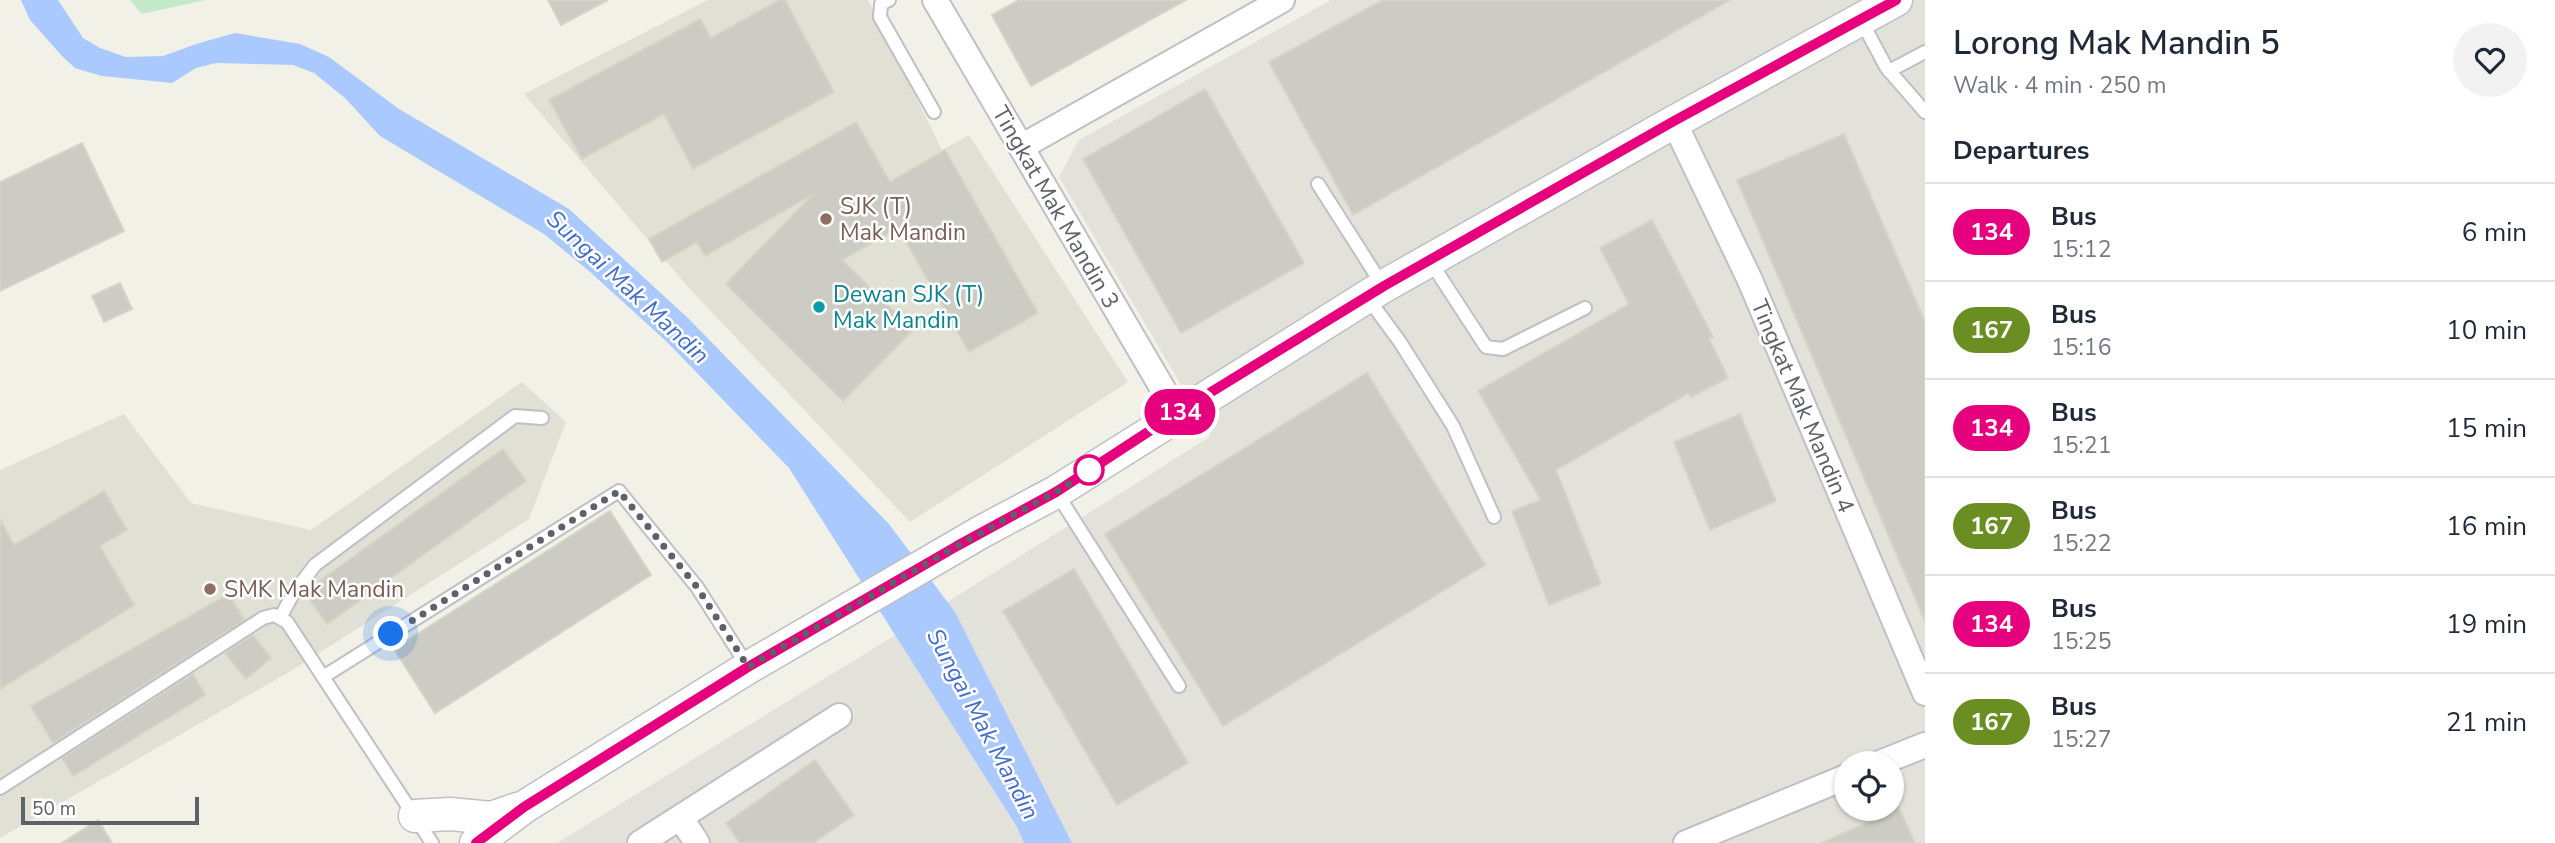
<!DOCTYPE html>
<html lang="en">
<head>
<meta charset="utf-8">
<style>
  body { margin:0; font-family:"Nunito Sans",sans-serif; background:#f2f2f3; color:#1f2937; height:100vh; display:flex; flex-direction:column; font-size:26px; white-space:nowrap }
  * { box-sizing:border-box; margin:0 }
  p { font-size:23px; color:#747a83 }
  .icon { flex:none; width:38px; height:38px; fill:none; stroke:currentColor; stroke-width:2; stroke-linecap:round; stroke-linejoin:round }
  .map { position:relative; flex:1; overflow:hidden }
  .details { display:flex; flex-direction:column; background:#fff; width:630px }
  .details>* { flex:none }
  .badge { padding:0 14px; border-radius:23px; font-size:24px; line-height:46px }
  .fabs { position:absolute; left:1834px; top:751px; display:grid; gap:14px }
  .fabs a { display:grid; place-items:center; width:70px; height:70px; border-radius:50%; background:#fff; box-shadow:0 2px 5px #0004; font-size:35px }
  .scale { position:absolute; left:21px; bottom:18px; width:178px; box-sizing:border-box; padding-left:7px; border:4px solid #5e6168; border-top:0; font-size:19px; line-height:24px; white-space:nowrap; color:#5e6168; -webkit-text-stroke:5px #fff; paint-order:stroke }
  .you { position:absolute; width:35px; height:35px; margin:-18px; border:5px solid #fff; border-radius:50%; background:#1a73e8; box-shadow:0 0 0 10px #1a73e833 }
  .map>.badge { position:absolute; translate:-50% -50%; box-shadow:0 0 0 4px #fff }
  h2 { padding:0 28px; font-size:26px; line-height:63px }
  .round { display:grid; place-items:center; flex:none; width:74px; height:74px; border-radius:37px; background:#f2f2f3 }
  .summary { display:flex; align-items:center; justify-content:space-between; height:119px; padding:0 28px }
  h1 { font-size:33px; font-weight:600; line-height:52px }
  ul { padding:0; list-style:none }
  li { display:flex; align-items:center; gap:21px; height:98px; padding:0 28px; border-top:2px solid #e0e1e3 }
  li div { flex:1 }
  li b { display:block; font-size:26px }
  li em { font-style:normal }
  li .badge { min-width:77px; font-weight:700; text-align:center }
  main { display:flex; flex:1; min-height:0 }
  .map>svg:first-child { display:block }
</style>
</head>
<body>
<main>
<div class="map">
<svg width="1925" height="843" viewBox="0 0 1925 843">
  <rect width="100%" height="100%" fill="#f1f1e7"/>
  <!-- industrial -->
  <path fill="#e2e2db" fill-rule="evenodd" d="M1331 0H1925V843H557L884 642 1211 436 1059 177 1079 140ZM1846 763H1892V808H1846Z"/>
  <!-- education -->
  <g fill="#e1e0d5">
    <path d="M708 0H868L942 150 969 135 1128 382 910 522 688 287 524 94Z"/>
    <path d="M522 382 566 422 529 519 291 671 0 838V470L124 414 191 503 311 530Z"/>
  </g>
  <!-- green -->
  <path fill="#c3e9ca" d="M130 0H205L142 14Z"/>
  <!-- water -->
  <path fill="#aacaff" d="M21 0H58L83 38 100 48 126 57 163 56 196 44 235 33 300 44 329 57 399 109 569 209 688 318 889 524 955 612 1072 843H1024L1017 827 789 468 667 342 589 271 544 234 380 136 345 98 314 73 293 65 216 63 196 68 172 83 102 76 75 68 62 56 30 20Z"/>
  <!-- building -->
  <g fill="#cccbc4" stroke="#d6d4c5" stroke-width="2">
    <path d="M548 0H608L561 25Z"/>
    <path d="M779 0H785L834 92 693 169 664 114 582 159 549 100 700 19 711 38Z"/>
    <path d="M1019 0H1186L1031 86 992 15Z"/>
    <path d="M1383 0H1730L1353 215 1269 62Z"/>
    <path d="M1205 89 1304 263 1181 333 1083 159Z"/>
    <path d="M856 122 890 182 945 150 1038 313 969 352 898 228 842 260 913 330 843 401 726 284 812 195 705 256 697 242 662 262 649 239Z"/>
    <path d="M1844 134 1925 322V621L1737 180Z"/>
    <path d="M82 143 124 231 0 291V182Z"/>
    <path d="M1652 220 1713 337 1709 339 1728 378 1691 397 1689 393 1556 470 1601 584 1549 605 1512 511 1541 500 1478 391 1629 304 1600 248Z"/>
    <path d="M120 283 132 309 104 322 92 296Z"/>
    <path d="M1367 373 1485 565 1223 726 1105 534Z"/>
    <path d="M1740 414 1776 501 1710 530 1674 442Z"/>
    <path d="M503 449 526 481 327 624 305 593 307 590Z"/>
    <path d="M104 491 127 530 100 546 134 605 0 689V519L14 545Z"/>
    <path d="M610 511 651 575 435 713 394 649Z"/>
    <path d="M1074 569 1188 763 1117 805 1003 611Z"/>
    <path d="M229 594 244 620 53 743 31 706Z"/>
    <path d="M253 635 271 658 246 679 225 653Z"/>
    <path d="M193 674 205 695 73 776 62 758Z"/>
    <path d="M815 760 854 815 813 843H740L726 823Z"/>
    <path d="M1899 808 1915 843H1822Z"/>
    <path d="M98 820 112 843H62Z"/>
  </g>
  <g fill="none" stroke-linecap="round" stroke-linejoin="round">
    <defs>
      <g id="service">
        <path d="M889 0 881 4 880 17 934 112"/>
        <path d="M1861 20 1886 67 1925 112"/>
        <path d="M1889 71 1925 52"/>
        <path d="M1318 184 1383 286"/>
        <path d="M1430 261 1486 347 1503 349 1585 308"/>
        <path d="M1367 297 1400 342 1453 426 1494 517"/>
        <path d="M1056 492 1179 686"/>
        <path d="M280 618 293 594 315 565 515 416 542 418"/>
        <path d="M323 677 619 491 697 587 748 667"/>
        <path d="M0 788 263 618 274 615 287 622 432 843"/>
      </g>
      <g id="minor">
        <path d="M935 0 1177 413"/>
        <path d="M1674 122 1749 278 1925 693"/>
        <path d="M1021 147 1282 0"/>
        <path d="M1880 763 1925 745"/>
        <path d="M681 818 697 843"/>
        <path d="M640 843 839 716"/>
        <path d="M1686 843 1846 777"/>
      </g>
      <g id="tertiary">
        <path d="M415 816 450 814 491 818 517 809"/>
        <path d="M476 843 524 807 749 667 981 532 1056 492 1384 286 1674 122 1896 0"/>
      </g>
    </defs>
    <!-- service casing -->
    <use href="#service" stroke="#bfbfc6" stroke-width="16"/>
    <!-- minor casing -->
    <use href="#minor" stroke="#bfbfc6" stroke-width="28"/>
    <!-- tertiary casing -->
    <use href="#tertiary" stroke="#bfbfc6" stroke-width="35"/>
    <!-- service -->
    <use href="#service" stroke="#fff" stroke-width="12"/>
    <!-- minor -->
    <use href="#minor" stroke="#fff" stroke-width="24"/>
    <!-- tertiary -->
    <use href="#tertiary" stroke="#fff" stroke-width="32"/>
  </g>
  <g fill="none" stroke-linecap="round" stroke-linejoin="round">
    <defs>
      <path id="line" d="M476 843 524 807 748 667 957 546 1056 492 1177 413 1384 286 1674 121 1896 0"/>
    </defs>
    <!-- line casing -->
    <use href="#line" stroke="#fff" stroke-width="16"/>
    <!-- line -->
    <use href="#line" stroke="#e6007e" stroke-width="10"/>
    <!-- walk -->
    <path stroke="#5e6168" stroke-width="7" stroke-dasharray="0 12.6" d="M391 634 619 491 697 587 748 667 957 546 1056 492 1096 466 1089 470"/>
  </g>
  <!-- markers -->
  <g fill="#8d6e63" stroke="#fff" stroke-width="2.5">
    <circle cx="826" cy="219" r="7"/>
    <circle cx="210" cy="589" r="7"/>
  </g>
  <circle fill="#0f9aa8" stroke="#fff" stroke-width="2.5" cx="819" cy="307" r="7"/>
  <circle fill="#fff" stroke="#e6007e" stroke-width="3.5" cx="1089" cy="470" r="14"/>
  <g text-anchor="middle" stroke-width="5" stroke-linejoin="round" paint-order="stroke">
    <!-- education labels -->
    <g font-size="23" fill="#785e54" stroke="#fff" text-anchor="start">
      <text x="840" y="214">SJK (T)<tspan x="840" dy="26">Mak Mandin</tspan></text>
      <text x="224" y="597">SMK Mak Mandin</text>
    </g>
    <!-- street labels -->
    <g font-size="23" fill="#5e6168" stroke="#fff">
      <text transform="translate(1056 207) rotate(60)" y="8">Tingkat Mak Mandin 3</text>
      <text transform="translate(1803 406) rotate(67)" y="8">Tingkat Mak Mandin 4</text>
    </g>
    <!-- culture labels -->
    <g font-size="23" fill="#0d838f" stroke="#fff" text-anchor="start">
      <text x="833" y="302">Dewan SJK (T)<tspan x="833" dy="26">Mak Mandin</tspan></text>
    </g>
    <!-- water labels -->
    <g font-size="24" font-style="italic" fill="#456dca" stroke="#fff">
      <text transform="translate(628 287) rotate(43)" y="8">Sungai Mak Mandin</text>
      <text transform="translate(983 724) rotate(62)" y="8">Sungai Mak Mandin</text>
    </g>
  </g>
</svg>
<div class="fabs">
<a><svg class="icon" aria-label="locate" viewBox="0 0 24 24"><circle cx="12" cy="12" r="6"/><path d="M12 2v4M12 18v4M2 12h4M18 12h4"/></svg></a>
</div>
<div class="scale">50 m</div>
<div class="you" style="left:391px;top:634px"></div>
<b class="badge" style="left:1180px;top:412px;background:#e6007e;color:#fff">134</b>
</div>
<section class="details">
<div class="summary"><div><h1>Lorong Mak Mandin 5</h1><p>Walk · 4 min · 250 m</p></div><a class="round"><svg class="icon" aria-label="heart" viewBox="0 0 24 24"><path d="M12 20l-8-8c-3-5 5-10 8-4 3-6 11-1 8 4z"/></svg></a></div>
<h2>Departures</h2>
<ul>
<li><span class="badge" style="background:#e6007e;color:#fff">134</span><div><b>Bus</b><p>15:12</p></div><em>6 min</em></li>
<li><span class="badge" style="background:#6b8e23;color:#fff">167</span><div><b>Bus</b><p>15:16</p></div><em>10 min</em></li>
<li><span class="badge" style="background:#e6007e;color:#fff">134</span><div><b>Bus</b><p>15:21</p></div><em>15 min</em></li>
<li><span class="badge" style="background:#6b8e23;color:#fff">167</span><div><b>Bus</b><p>15:22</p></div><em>16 min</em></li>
<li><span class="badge" style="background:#e6007e;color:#fff">134</span><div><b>Bus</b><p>15:25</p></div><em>19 min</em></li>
<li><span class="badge" style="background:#6b8e23;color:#fff">167</span><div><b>Bus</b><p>15:27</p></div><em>21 min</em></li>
</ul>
</section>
</main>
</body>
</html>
